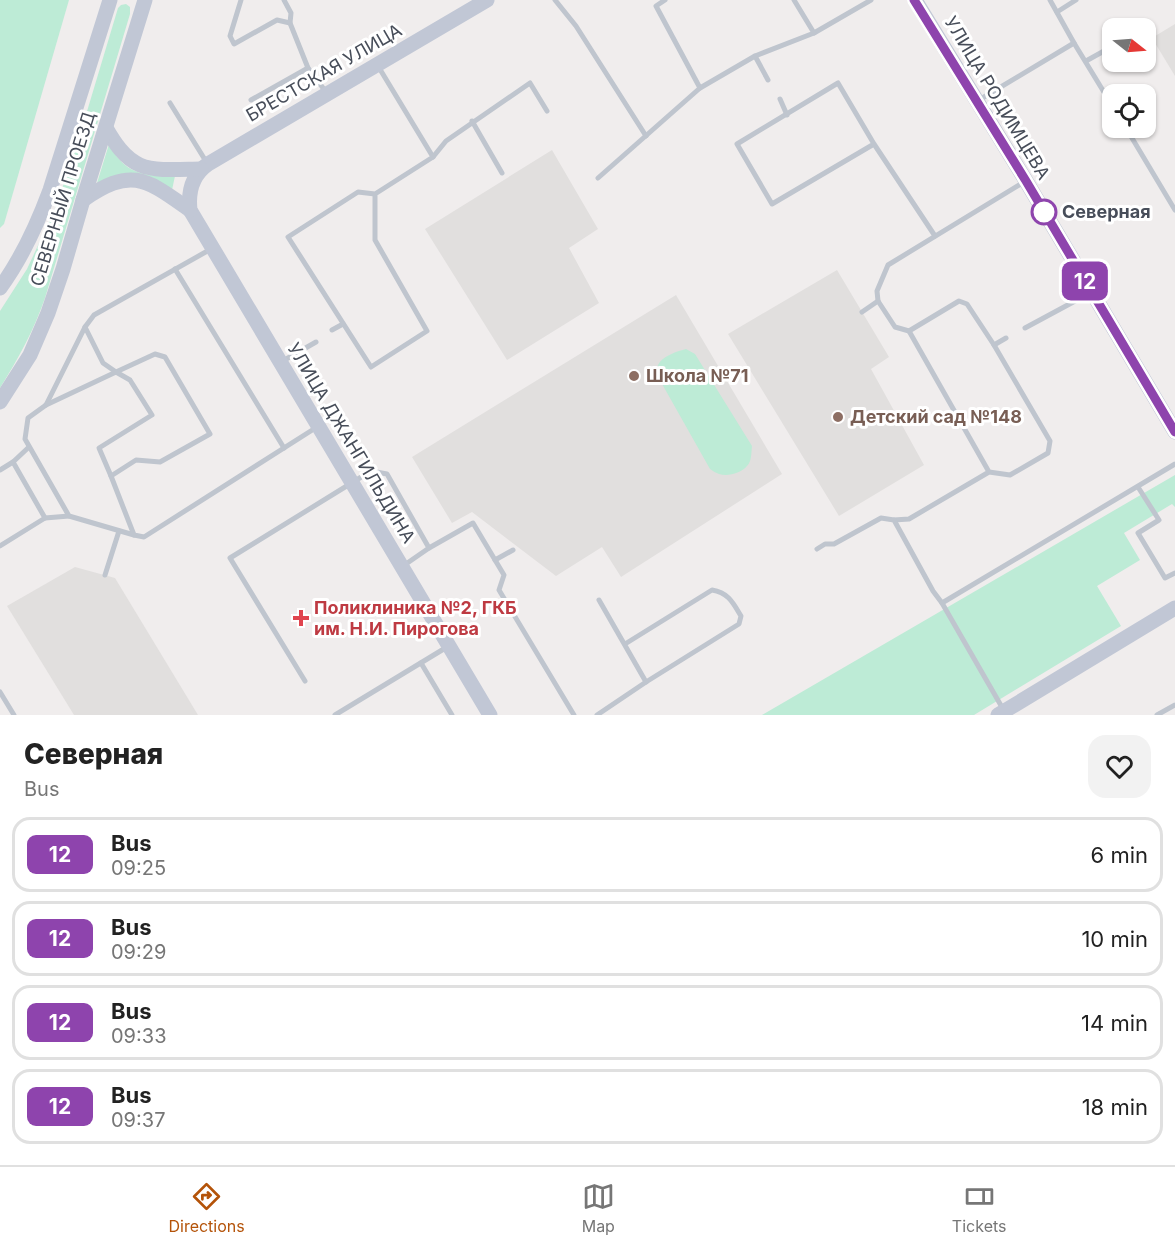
<!DOCTYPE html>
<html lang="en">
<head>
<meta charset="utf-8">
<style>
  body { margin:0; font-family:Inter,sans-serif; background:#f2f2f2; color:#222; height:100vh; display:flex; flex-direction:column; font-size:22px; white-space:nowrap }
  * { box-sizing:border-box; margin:0 }
  p { font-size:20px; color:#767676 }
  .icon { flex:none; width:33px; height:33px; fill:none; stroke:currentColor; stroke-width:2; stroke-linecap:round; stroke-linejoin:round }
  .map { position:relative; height:715px; overflow:hidden }
  .sheet { display:flex; flex-direction:column; background:#fff; flex:1 }
  .sheet>* { flex:none }
  .badge { padding:0 12px; border-radius:9px; font-size:21px; line-height:39px }
  .needle { width:39px; rotate:107deg }
  .tools { position:absolute; left:1102px; top:18px; display:grid; gap:12px }
  .tools a { display:grid; place-items:center; width:54px; height:54px; border-radius:12px; background:#fff; box-shadow:0 2px 4px #0004; font-size:30px }
  .map>.badge { position:absolute; translate:-50% -50%; box-shadow:0 0 0 3px #fff }
  .round { display:grid; place-items:center; flex:none; width:63px; height:63px; border-radius:18px; background:#f2f2f2 }
  .overview { display:flex; align-items:center; justify-content:space-between; height:102px; padding:0 24px }
  h1 { font-size:28px; font-weight:800; line-height:45px }
  ul { padding:0; list-style:none }
  li { display:flex; align-items:center; gap:18px; height:75px; margin:0 12px 9px; padding:0 12px; border:3px solid #e0e0e0; border-radius:18px }
  li div { flex:1 }
  li b { display:block; font-size:22px }
  li em { font-style:normal }
  li .badge { min-width:66px; font-weight:700; text-align:center }
  .tab-bar { display:flex; justify-content:space-around; align-items:center; height:84px; border-top:2px solid #e0e0e0; background:#fff; font-size:16px; color:#767676 }
  .tab-bar a { display:grid; justify-items:center; gap:3px }
  .tab-bar .current { color:#b45309 }
  .map>svg:first-child { display:block }
</style>
</head>
<body>
<div class="map">
<svg width="1175" height="715" viewBox="0 0 1175 715">
  <rect width="100%" height="100%" fill="#f0eded"/>
  <!-- education -->
  <g fill="#e1dfde">
    <path d="M1175 24V76L1152 38Z"/>
    <path d="M552 150 598 229 569 248 599 303 507 360 425 229Z"/>
    <path d="M837 270 889 357 871 369 924 465 839 516 728 334Z"/>
    <path d="M676 295 782 474 621 577 602 547 556 576 472 512 452 523 412 457Z"/>
    <path d="M75 567 115 578 198 715H74L7 606Z"/>
  </g>
  <!-- green -->
  <g fill="#bdebd6">
    <path d="M0 0H69L4 224 0 228Z"/>
    <path d="M126 4 130 7V14L45 298C34 330 18 359 0 388V311L27 269 55 209 76 148 118 8 121 5Z"/>
    <path d="M109 144C112 150 116 156 120 160 133 176 156 176 175 176L172 190C141 170 130 168 97 183Z"/>
    <path d="M686 349 695 354 752 446C751 453 752 461 747 466 741 473 728 477 719 474 716 473 713 471 710 469L657 375C657 373 657 367 658 365 662 356 678 351 686 349Z"/>
    <path d="M1175 475V507L1172 504 1124 533 1140 560 1097 586 1121 626 974 715H762Z"/>
  </g>
  <g fill="none" stroke-linecap="round" stroke-linejoin="round">
    <!-- service -->
    <g stroke="#bfc5ce" stroke-width="5">
      <path d="M241 0 230 36 234 44 277 20 290 23"/>
      <path d="M284 0 291 13 290 23 308 68 326 92"/>
      <path d="M555 0 576 26 646 136"/>
      <path d="M665 0 656 6 700 88"/>
      <path d="M1050 0 1074 43"/>
      <path d="M1057 12 1076 0"/>
      <path d="M814 33 871 0"/>
      <path d="M755 56 768 80"/>
      <path d="M1086 61 1113 46"/>
      <path d="M780 99 787 115"/>
      <path d="M251 100 308 68"/>
      <path d="M979 100 1074 43 1113 107"/>
      <path d="M170 103 207 163"/>
      <path d="M472 121 502 173"/>
      <path d="M1126 128 1175 210"/>
      <path d="M874 144 772 204 737 144 838 83 874 144 935 236"/>
      <path d="M433 157 446 141 530 83 547 111"/>
      <path d="M598 178 700 88 755 56 814 33 794 0"/>
      <path d="M375 194V240L427 331 371 367 288 237 358 192 375 194 433 157 378 66"/>
      <path d="M211 249 94 315 85 327 103 363 116 372 155 354 165 357 210 434 160 462 136 460 111 476 134 535 144 537 317 427"/>
      <path d="M175 269 284 448"/>
      <path d="M862 312 878 301"/>
      <path d="M85 327 46 405 28 418 25 439 69 516 134 535"/>
      <path d="M1025 328 1090 293"/>
      <path d="M332 330 343 324"/>
      <path d="M909 331 895 327 878 301 877 291 888 265 1024 182"/>
      <path d="M994 345 1006 338"/>
      <path d="M281 362 316 342"/>
      <path d="M46 405 116 372 130 380 152 415 99 448 111 476"/>
      <path d="M13 462 45 518"/>
      <path d="M0 470 13 462 29 447"/>
      <path d="M1138 487 1159 520 1138 533 1165 578 1175 573"/>
      <path d="M894 520 909 519 989 472 1010 475 1048 453 1050 441 994 345 967 304 959 301 909 331 989 472"/>
      <path d="M0 546 45 518 69 516"/>
      <path d="M817 549 825 544H834L881 518 894 520 933 591 942 603"/>
      <path d="M495 560 513 550"/>
      <path d="M403 566 429 548 473 523 504 575 499 590 574 715"/>
      <path d="M105 575 119 531"/>
      <path d="M599 600 646 682 739 624 741 616C733 603 729 593 712 590L625 644"/>
      <path d="M421 663 452 715"/>
      <path d="M305 681 230 558 371 471 387 474 429 548"/>
      <path d="M0 692 14 715"/>
      <path d="M1003 709 942 603 1175 464"/>
      <path d="M335 715 447 647"/>
      <path d="M597 715 646 682"/>
      <path d="M1157 715 1175 705"/>
    </g>
    <!-- secondary -->
    <g stroke="#c1c7d5" stroke-width="15">
      <path d="M487 0 208 164C192 175 188 192 190 210L490 715"/>
      <path d="M915 0 1026 181 1175 432"/>
      <path d="M106 128C114 142 124 158 140 165 156 172 184 169 201 169"/>
      <path d="M83 200C132 166 146 179 190 210"/>
      <path d="M0 288C22 258 37 225 50 190L110 0"/>
      <path d="M0 402 30 355 48 313 63 269 83 200 145 0"/>
      <path d="M998 715 1175 608"/>
    </g>
  </g>
  <g fill="none" stroke-linecap="round" stroke-linejoin="round">
    <defs>
      <path id="line" d="M914 0 1026 181 1175 432"/>
    </defs>
    <!-- line casing -->
    <use href="#line" stroke="#fff" stroke-width="14"/>
    <!-- line -->
    <use href="#line" stroke="#8e44ad" stroke-width="9"/>
  </g>
  <!-- markers -->
  <circle fill="#fff" stroke="#8e44ad" stroke-width="3" cx="1044" cy="212" r="12"/>
  <g fill="#8d6e63" stroke="#fff" stroke-width="2">
    <circle cx="634" cy="376" r="6"/>
    <circle cx="838" cy="417" r="6"/>
  </g>
  <path fill="#e0444e" stroke="#fff" stroke-width="2" d="M298 609h6v6h6v6h-6v6h-6v-6h-6v-6h6z"/>
  <g text-anchor="middle" stroke-width="6" stroke-linejoin="round" paint-order="stroke">
    <!-- street labels -->
    <g font-size="18" fill="#474d59" stroke="#fff">
      <text transform="translate(324 73) rotate(-30)" y="6">БРЕСТСКАЯ УЛИЦА</text>
      <text transform="translate(997 98) rotate(59)" y="6">УЛИЦА РОДИМЦЕВА</text>
      <text transform="translate(63 199) rotate(-73)" y="6">СЕВЕРНЫЙ ПРОЕЗД</text>
      <text transform="translate(351 443) rotate(59)" y="6">УЛИЦА ДЖАНГИЛЬДИНА</text>
    </g>
    <!-- stop labels -->
    <g font-size="18" font-weight="bold" fill="#474d59" stroke="#fff" text-anchor="start">
      <text x="1062" y="218">Северная</text>
    </g>
    <!-- education labels -->
    <g font-size="18" font-weight="bold" fill="#785e54" stroke="#fff" text-anchor="start">
      <text x="646" y="382">Школа №71</text>
      <text x="850" y="423">Детский сад №148</text>
    </g>
    <!-- health labels -->
    <g font-size="18" font-weight="bold" fill="#be3a42" stroke="#fff" text-anchor="start">
      <text x="314" y="614">Поликлиника №2, ГКБ<tspan x="314" dy="21">им. Н.И. Пирогова</tspan></text>
    </g>
  </g>
</svg>
<div class="tools">
<a><svg class="needle" viewBox="-14 -14 28 28"><path d="M0-13l5 13h-10z" fill="#e53935"/><path d="M0 13l5-13h-10z" fill="#767676"/></svg></a>
<a><svg class="icon" aria-label="locate" viewBox="0 0 24 24"><circle cx="12" cy="12" r="6"/><path d="M12 2v4M12 18v4M2 12h4M18 12h4"/></svg></a>
</div>
<b class="badge" style="left:1085px;top:281px;background:#8e44ad;color:#fff">12</b>
</div>
<section class="sheet">
<div class="overview"><div><h1>Северная</h1><p>Bus</p></div><a class="round"><svg class="icon" aria-label="heart" viewBox="0 0 24 24"><path d="M12 20l-8-8c-3-5 5-10 8-4 3-6 11-1 8 4z"/></svg></a></div>
<ul>
<li><span class="badge" style="background:#8e44ad;color:#fff">12</span><div><b>Bus</b><p>09:25</p></div><em>6 min</em></li>
<li><span class="badge" style="background:#8e44ad;color:#fff">12</span><div><b>Bus</b><p>09:29</p></div><em>10 min</em></li>
<li><span class="badge" style="background:#8e44ad;color:#fff">12</span><div><b>Bus</b><p>09:33</p></div><em>14 min</em></li>
<li><span class="badge" style="background:#8e44ad;color:#fff">12</span><div><b>Bus</b><p>09:37</p></div><em>18 min</em></li>
</ul>
</section>
<nav class="tab-bar">
<a class="current"><svg class="icon" aria-label="directions" viewBox="0 0 24 24"><path d="M12 3l9 9-9 9-9-9zM9 14v-3h6M13 9l2 2-2 2"/></svg>Directions</a>
<a><svg class="icon" aria-label="map" viewBox="0 0 24 24"><path d="M3 6l6-2 6 2 6-2v14l-6 2-6-2-6 2zM9 4v14M15 6v14"/></svg>Map</a>
<a><svg class="icon" aria-label="tickets" viewBox="0 0 24 24"><path d="M3 7h18v10H3zM15 7v10"/></svg>Tickets</a>
</nav>
</body>
</html>
